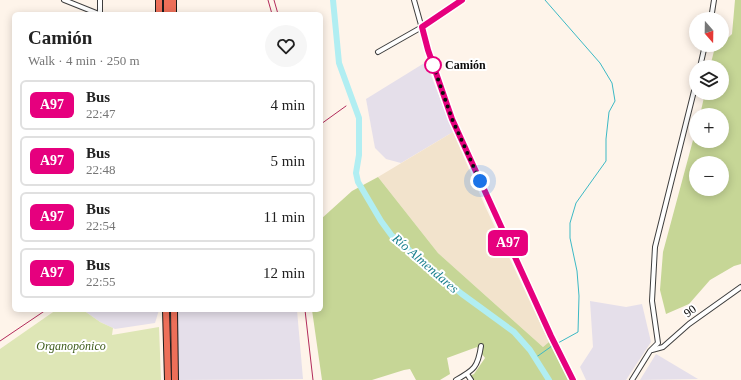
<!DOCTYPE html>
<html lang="en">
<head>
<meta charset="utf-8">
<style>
  body { margin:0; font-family:"Times New Roman",serif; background:#f6f6f6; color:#222; height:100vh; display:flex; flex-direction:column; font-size:15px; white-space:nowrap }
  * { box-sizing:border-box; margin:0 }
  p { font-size:13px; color:#767676 }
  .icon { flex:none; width:22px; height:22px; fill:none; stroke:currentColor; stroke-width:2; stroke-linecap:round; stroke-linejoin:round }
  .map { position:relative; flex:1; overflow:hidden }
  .side { position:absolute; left:12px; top:12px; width:311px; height:300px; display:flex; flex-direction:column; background:#fff; border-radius:6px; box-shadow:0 2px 10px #0003 }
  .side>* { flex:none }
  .badge { padding:0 8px; border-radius:6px; font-size:14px; line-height:26px }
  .needle { width:26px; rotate:160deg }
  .fabs { position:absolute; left:689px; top:12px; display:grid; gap:8px }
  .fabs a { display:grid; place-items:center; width:40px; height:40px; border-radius:50%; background:#fff; box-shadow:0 2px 10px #0003; font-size:20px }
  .you { position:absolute; width:20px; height:20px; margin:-10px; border:3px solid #fff; border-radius:50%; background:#1a73e8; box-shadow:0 0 0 6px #1a73e833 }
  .map>.badge { position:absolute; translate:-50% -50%; box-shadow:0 0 0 2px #fff }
  .round { display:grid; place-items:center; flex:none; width:42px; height:42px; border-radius:21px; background:#f6f6f6 }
  .summary { display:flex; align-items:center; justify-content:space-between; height:68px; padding:0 16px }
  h1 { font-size:19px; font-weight:800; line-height:30px }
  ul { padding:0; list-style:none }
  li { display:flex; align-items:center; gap:12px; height:50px; margin:0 8px 6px; padding:0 8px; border:2px solid #e0e0e0; border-radius:6px }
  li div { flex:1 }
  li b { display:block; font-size:15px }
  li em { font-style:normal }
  li .badge { min-width:44px; font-weight:700; text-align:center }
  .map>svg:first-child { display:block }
</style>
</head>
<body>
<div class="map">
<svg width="741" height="380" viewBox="0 0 741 380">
  <rect width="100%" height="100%" fill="#fef4ea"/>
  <!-- industrial -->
  <g fill="#e5dfea">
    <path d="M426 62 453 132 401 163 386 159 375 148 366 99Z"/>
    <path d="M590 301 626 307 642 304 651 342 626 380H586L580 367 593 347Z"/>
    <path d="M83 310H159L155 323 115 329 100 322Z"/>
    <path d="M176 310H297L303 379 178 380Z"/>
    <path d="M656 354 698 379 640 380Z"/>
  </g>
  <!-- farmland -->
  <path fill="#f2e3cc" d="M453 132 485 206 549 342 543 347 438 253 378 177Z"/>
  <!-- green -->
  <path fill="#dee6b6" d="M56 310H83L100 322 113 328 112 335 159 327 161 380H0V349Z"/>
  <!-- forest -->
  <g fill="#c6d696" fill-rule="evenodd">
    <path d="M735 0H741V264L734 266 710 280 689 304 666 314 660 290 663 252 696 129V141H722V115H700L705 93H722V67H710L714 51 732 34ZM696 163H722V189H696Z"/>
    <path d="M378 177 438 253 543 347 549 342 568 380H469L467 377 474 374 485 358 477 347 447 358 450 374 440 380H416L410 369 404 370 372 380H322L312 310H321V219L352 191Z"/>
  </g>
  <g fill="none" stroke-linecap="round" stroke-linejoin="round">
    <!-- stream -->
    <g stroke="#3cb9c5" stroke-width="1">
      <path d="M545 0 600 63 612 83 615 101 609 112 606 139V161L576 203 570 223V238L577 271 579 296 578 332 558 343"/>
      <path d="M535 358 552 346"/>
    </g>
    <!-- river -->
    <path stroke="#b1eef2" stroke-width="6" d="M333 0 339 63 359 118V155L356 173 358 182 381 221 392 236 400 240 410 251 462 294 514 332 530 350 549 380"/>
    <defs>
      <g id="minor">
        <path d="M64 0 99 14"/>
        <path d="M100 0V14"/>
        <path d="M414 0 428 50 452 119 551 336 573 380"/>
        <path d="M711 19 714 0"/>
        <path d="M378 52 422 27 462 0"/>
        <path d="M700 67 705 45"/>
        <path d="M652 350 663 347 689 324 741 287"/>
        <path d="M467 374 471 380"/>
        <path d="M456 380C474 370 478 367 481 346"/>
        <path d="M632 380 650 351 658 343 652 301 655 247 696 83"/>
      </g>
      <g id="highway">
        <path d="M159 0V14"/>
        <path d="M167 0V14"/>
        <path d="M173 0V14"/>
        <path d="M166 310 168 380"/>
        <path d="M174 310 175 380"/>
      </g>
    </defs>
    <!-- minor casing -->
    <use href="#minor" stroke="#3e3e3e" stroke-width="6"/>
    <!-- highway casing -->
    <use href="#highway" stroke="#1c1c1c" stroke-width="8"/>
    <!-- minor -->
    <use href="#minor" stroke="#fff" stroke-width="4"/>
    <!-- highway -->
    <use href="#highway" stroke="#ed6f59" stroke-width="6"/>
    <!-- rail -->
    <g stroke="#b32b5b" stroke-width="1">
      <path d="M268 0 272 14"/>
      <path d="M274 0 278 14"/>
      <path d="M321 124 346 106"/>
      <path d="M305 310 313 380"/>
      <path d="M0 341 46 310"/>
    </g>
  </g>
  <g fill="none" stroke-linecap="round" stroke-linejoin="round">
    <defs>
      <path id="line" d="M462 0 422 27 428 50 452 119 551 336 573 380"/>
    </defs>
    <!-- line casing -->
    <use href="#line" stroke="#fff" stroke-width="9"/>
    <!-- line -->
    <use href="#line" stroke="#e6007e" stroke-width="6"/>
    <!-- walk -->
    <path stroke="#0b0b0b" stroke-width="4" stroke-dasharray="0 7.2" d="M433 65 432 62 452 119 480 181"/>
  </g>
  <!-- markers -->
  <circle fill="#fff" stroke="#e6007e" stroke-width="2" cx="433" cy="65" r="8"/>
  <g text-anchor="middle" stroke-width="4" stroke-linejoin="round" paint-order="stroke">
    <!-- stop labels -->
    <g font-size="12" font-weight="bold" fill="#0b0b0b" stroke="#fff" text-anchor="start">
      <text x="445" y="69">Camión</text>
    </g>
    <!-- street labels -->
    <g font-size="12" fill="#0b0b0b" stroke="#fff">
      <text transform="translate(690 311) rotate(-36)" y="4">90</text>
    </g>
    <!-- park labels -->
    <g font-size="12" font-style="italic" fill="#405e1f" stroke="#fff">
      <text x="71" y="350">Organopónico</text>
    </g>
    <!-- water labels -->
    <g font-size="13" font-style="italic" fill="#1b808e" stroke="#fff">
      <text transform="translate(426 263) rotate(41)" y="5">Río Almendares</text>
    </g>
  </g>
</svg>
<div class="fabs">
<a><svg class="needle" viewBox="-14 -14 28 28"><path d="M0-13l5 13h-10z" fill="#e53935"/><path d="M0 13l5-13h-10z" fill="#767676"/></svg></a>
<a><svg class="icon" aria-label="layers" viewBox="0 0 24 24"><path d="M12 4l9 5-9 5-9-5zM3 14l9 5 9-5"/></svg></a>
<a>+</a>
<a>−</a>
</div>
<div class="you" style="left:480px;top:181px"></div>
<b class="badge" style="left:508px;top:243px;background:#e6007e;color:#fff">A97</b>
<section class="side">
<div class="summary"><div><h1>Camión</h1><p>Walk · 4 min · 250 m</p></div><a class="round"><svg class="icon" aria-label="heart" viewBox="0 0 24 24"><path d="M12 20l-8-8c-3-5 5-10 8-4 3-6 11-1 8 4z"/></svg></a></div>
<ul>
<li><span class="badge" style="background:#e6007e;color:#fff">A97</span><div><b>Bus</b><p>22:47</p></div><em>4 min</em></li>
<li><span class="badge" style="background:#e6007e;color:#fff">A97</span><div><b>Bus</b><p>22:48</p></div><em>5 min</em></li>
<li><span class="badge" style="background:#e6007e;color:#fff">A97</span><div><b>Bus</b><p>22:54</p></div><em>11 min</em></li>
<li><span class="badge" style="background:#e6007e;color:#fff">A97</span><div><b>Bus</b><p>22:55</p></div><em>12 min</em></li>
</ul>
</section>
</div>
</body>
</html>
